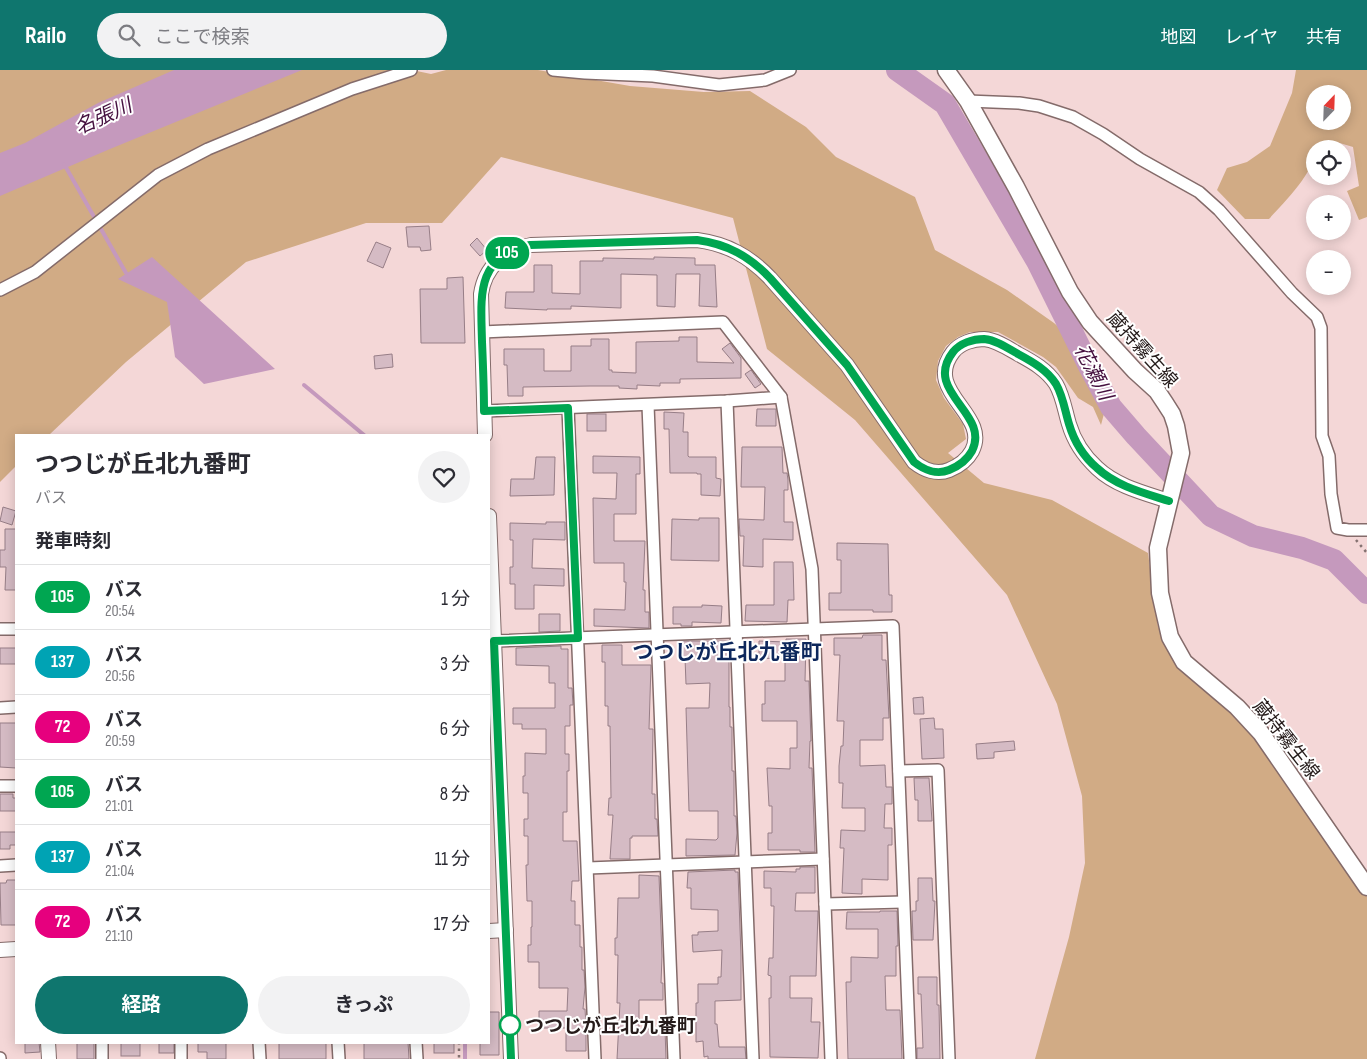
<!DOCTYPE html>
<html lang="ja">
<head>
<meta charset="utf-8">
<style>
  body { margin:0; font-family:"Sofia Sans Condensed","Noto Sans JP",sans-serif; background:#f2f2f3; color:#2b2b33; height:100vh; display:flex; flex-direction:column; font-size:19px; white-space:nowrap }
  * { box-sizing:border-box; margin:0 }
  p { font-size:16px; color:#7c7c81 }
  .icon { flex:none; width:28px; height:28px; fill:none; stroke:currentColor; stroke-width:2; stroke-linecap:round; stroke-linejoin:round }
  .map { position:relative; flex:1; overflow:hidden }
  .sheet { position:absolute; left:15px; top:364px; width:475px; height:610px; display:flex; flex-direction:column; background:#fff; border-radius:0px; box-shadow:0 2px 12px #0003 }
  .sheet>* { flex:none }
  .badge { padding:0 10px; border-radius:16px; font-size:18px; line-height:32px }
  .needle { width:32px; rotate:23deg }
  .fabs { position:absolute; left:1306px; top:15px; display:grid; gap:10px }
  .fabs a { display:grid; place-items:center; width:45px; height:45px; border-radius:50%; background:#fff; box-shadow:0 2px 12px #0003; font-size:25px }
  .map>.badge { position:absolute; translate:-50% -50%; box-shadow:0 0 0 2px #fff }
  h2 { padding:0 20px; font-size:19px; line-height:45px }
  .round { display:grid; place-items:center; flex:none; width:52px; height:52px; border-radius:26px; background:#f2f2f3 }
  .overview { display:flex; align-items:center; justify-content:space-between; height:85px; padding:0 20px }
  h1 { font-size:24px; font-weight:700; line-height:38px }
  .action { display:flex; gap:10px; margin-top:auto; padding:10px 20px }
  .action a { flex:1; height:58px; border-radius:30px; background:#0f766e; color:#fff; font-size:20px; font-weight:700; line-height:58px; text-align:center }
  .action a+a { background:#f2f2f3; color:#2b2b33 }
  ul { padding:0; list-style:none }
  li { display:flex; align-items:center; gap:15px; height:65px; padding:0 20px; border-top:1px solid #e1e1e2 }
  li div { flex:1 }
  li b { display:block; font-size:19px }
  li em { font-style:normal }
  li .badge { min-width:55px; font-weight:700; text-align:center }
  header { display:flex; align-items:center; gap:30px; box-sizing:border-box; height:70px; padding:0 25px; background:#0f766e; color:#fff }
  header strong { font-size:24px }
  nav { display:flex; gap:28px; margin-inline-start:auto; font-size:18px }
  .search { width:350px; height:45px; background:#f2f2f3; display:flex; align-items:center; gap:12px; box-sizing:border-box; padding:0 18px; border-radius:28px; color:#7c7c81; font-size:19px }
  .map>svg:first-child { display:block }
</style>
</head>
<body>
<header>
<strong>Railo</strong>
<div class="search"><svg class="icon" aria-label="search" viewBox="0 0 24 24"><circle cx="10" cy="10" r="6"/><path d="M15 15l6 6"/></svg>ここで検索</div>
<nav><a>地図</a><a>レイヤ</a><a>共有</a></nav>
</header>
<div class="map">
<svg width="1367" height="989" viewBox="0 0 1367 989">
  <rect width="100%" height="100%" fill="#f4d7d7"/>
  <!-- green -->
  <g fill="#d1ab85" fill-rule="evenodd">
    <path d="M0 0H412L431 4 446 0H538L630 16 704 22 750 21 806 57 836 87 915 127 935 180 1007 220 1054 253 1071 268 1082 285 1106 336 1101 355 1093 337 1078 328 1056 297 1043 287 998 262H970L958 267 946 276 938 291 936 310 944 328 963 354 966 369 948 383 984 413 1052 430 1148 483 1158 557 1183 597 1258 666 1367 827V989H1035L1069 867 1085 793 1082 726 1057 634 1007 525 855 350 767 279 733 148 501 87 442 153H366L246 192 126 292 49 365H16V396L0 412Z"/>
    <path d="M1296 0H1367V147L1359 150 1347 121 1359 116 1353 77 1333 71 1323 79H1315C1315 103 1284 132 1269 149H1245L1217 120 1227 98 1247 92 1270 76 1292 23ZM1315 24H1342V51H1315Z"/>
  </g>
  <!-- water -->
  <g fill="#c599bd">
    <path d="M302 0 110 79 0 126V83L25 73 98 33 174 0Z"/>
    <path d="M152 187 275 299 204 314 175 287 167 232 118 209Z"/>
  </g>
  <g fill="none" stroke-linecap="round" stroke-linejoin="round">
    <!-- stream -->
    <g stroke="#c599bd" stroke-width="4">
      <path d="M64 94 126 203"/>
      <path d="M304 315 364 365"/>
      <path d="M465 972V989"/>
    </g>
    <!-- river -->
    <path stroke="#c599bd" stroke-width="22" d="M897 0 945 34 1038 193 1089 296 1111 337 1136 366 1211 446 1253 466 1302 478 1334 490 1367 523"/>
  </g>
  <!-- building -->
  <g fill="#d5bbc4" stroke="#977e87">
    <path d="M429 156 431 180 421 181 420 177H408L406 157Z"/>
    <path d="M477 168 487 180 480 186 470 175Z"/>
    <path d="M376 172 391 178 383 198 367 191Z"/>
    <path d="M654 187 695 188V195H715L717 237 699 236 700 204H676L675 237 657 236V205L621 204V238L571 236V239H547V240L505 238 506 222H534V195H552V223L580 224V191H603V188L654 189Z"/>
    <path d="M463 207 465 273H421L420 219H447V208Z"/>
    <path d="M679 267H697V292L734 293 722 279 730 273 741 288V308L680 309V313H660V316L637 315V319L619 318V316H590L523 317V326H508L507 295H504V279H544V301H571V276H591V269H609V300H612V302L636 303V272L679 271Z"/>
    <path d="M392 284 393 297 375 299 374 286Z"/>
    <path d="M751 300 761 314 755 318 745 304Z"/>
    <path d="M757 339H776V356H756Z"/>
    <path d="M664 342 684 343 683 362H688V386L689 387H716V408L721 409 720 426 701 425V404H697V403H670L669 359H664Z"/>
    <rect x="587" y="344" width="19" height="17"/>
    <path d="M742 377H782L783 403H787L788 410V420H784V452H793V470L763 469V497L743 496 744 466H740L739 449 764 450 765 417H741Z"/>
    <path d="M593 386 640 387V404H636V444H614V471H645L643 520H645V542H649V558L594 556V539L625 540 626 512H624V493H594L593 428 616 429 617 403H593Z"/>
    <path d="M536 387H555L554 425 510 426 511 409H534Z"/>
    <path d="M3 437 16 441 12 455 0 451Z"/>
    <path d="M699 448H719V491L671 490 672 449 699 450Z"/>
    <path d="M546 452H565V470L533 469 532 498 564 499V516L534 515V539H515V514H510V497H513V470H510V453L546 454Z"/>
    <path d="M5 459H16V520H5L6 497H0V480H5Z"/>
    <path d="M837 473 888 474 889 525H892V542H873V540H829V523H841V490H837Z"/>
    <path d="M774 492H793L794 530H788L787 552 745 551 746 535H774Z"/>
    <path d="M702 535 722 536 721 553 692 552V556H681V554H673V537H702Z"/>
    <path d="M539 544H560V561L539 562Z"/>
    <path d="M863 565H882V590H886L889 648H883V670H860V696L885 695 886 717H892V734H885L884 758H892V775H888V810L862 809V824L842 823 844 778H840L841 760 865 761V738H842L843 713H839V696L841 676H843L844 651H837L840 585H834V568H862Z"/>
    <path d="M786 569H806L805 611H809L811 671H810L809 698H812L815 782H800V780H768V763H772V736H769L767 698 790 699V678H797V651H762V634H765V611H785V589L759 588V571L786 572Z"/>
    <path d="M681 571H729V637H730V657H732V701H734V746H736L737 763 735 785 686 786V769L716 770 718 768V741H689L686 638H709L710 613 686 614 685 588H681Z"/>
    <path d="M602 575H622V595H651L649 659H653L652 724H655V749H657L658 766H632V768H630V789H610L613 745H608L609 728H611L610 656H608V636H605V592H602Z"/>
    <path d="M561 576V579H568V618H572L573 635H570V656H565V684H569V701H567V742H563V771H577L579 811H572L571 831H575V855H580V877H582V900H584L585 917 583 939H585L586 955V981H566V958H539V941H567L568 918H539V892H528V875H531V857H532V831H527L526 795H528V766H524V749H528V723H523V706H525V683L546 684V659H522V654H513V638H555V613H549V596L516 595V578Z"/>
    <rect x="0" y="578" width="16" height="16"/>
    <path d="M923 627 924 644H914L913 628Z"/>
    <path d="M934 648 935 659H943L944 688 922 689 920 649Z"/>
    <path d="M0 653H16V698L0 697Z"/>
    <path d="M1014 671 1015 680 994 682V688L977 689 976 674Z"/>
    <path d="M914 708H929L932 751H918V730H915Z"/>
    <path d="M0 724H13V728H16V741H0Z"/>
    <path d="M0 762H16V775H10V779H0Z"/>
    <path d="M800 797H815V823H796L795 841H818L816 906H790V928H812L811 952H820L818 988 770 987 769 928H771V906L768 905 769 888H773L774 836H771V818H764V801L796 802V799H800Z"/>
    <path d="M735 800V802H738L741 886V930L715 931V954H717L719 977H745L746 989H708V986L704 987 703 971 696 972V933H698V914H718V907H721L722 880 693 882 692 865H698V862L718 861V840L691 839V818H687L688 802Z"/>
    <path d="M639 805 659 806 662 886 661 913H663V930H639V959H665L666 989H617L620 933H617L618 885H615V868H617L618 828H639Z"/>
    <path d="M918 808H932L933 831H935L933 870H913L912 841H916V831H918Z"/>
    <path d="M7 810H16V855H1L0 813H6Z"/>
    <path d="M880 841H897L898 876H896V906H885L886 940H900L902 989H848L846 912H851V887L878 888V859H846L847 842H880Z"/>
    <path d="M918 907H937V935H939L940 989H917V978H923L921 924H918Z"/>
    <path d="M489 942H499V985H480V972H489Z"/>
    <path d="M25 972H39L40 982 25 983Z"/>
    <rect x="77" y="972" width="17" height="17"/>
    <rect x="121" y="972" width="19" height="14"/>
    <rect x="159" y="972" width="15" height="11"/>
    <path d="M198 972H226V989H207V982H198Z"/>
    <rect x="279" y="972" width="47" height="17"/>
    <path d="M364 972H408L409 989H364Z"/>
    <rect x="434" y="972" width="20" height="11"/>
  </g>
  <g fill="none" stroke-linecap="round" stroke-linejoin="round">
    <defs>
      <g id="minor">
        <path d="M553 0 585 3 653 6 719 15 765 10 790 0"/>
        <path d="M968 31 1019 33 1039 36 1073 47 1103 64 1140 89 1199 122 1219 140 1292 223 1317 247 1321 258 1322 366 1329 386 1331 424 1337 458 1348 460H1367"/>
        <path d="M0 220 35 202 158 105 208 79 352 19 411 0"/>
        <path d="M482 262 723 252 781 327 727 331 484 341"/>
        <path d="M781 327 812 499 831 989"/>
        <path d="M727 331 753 989"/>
        <path d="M648 335 674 989"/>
        <path d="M568 338 595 989"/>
        <path d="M0 559H16"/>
        <path d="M494 571 893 556 910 989"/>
        <path d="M0 638 16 637"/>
        <path d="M899 701 938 700 949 989"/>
        <path d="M0 716H16"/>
        <path d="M0 796 16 795"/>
        <path d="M588 798 823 789"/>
        <path d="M825 834 903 832"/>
        <path d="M102 972V989"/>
        <path d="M181 972V989"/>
        <path d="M259 972 260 989"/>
        <path d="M338 972 339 989"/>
        <path d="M416 972 417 989"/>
        <path d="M0 988V989"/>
      </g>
      <g id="tertiary">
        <path d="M485 365 481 224C485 197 504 180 531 175L697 170C727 174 749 186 770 208L847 295 914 392C924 400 937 405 949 400 959 396 967 390 972 381 991 344 922 322 953 282 960 273 973 269 984 269 996 270 1008 278 1018 284 1033 292 1047 300 1056 314 1063 326 1065 341 1069 354 1074 371 1084 386 1097 398 1116 416 1144 423 1169 431"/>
        <path d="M489 446 511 989"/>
        <path d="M489 861 506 860"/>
        <path d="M0 880 16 879"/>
        <path d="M48 972 49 989"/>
      </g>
      <path id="secondary" d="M946 0 968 31 1016 117 1070 222 1090 252 1135 301 1157 321 1165 333 1172 344 1176 356 1181 383 1158 478 1160 523 1170 567 1184 592 1237 637 1261 663 1367 817"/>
    </defs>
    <!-- minor casing -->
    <use href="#minor" stroke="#846b6a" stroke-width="14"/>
    <!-- tertiary casing -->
    <use href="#tertiary" stroke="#846b6a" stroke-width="16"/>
    <!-- secondary casing -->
    <use href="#secondary" stroke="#846b6a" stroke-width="19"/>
    <!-- path -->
    <g stroke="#857271" stroke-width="2.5" stroke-dasharray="2.5 4" stroke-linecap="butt">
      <path d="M1356 470 1367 483"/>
      <path d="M459 972V989"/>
    </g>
    <!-- minor -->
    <use href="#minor" stroke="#fff" stroke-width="11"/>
    <!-- tertiary -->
    <use href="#tertiary" stroke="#fff" stroke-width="14"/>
    <!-- secondary -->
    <use href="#secondary" stroke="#fff" stroke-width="16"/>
  </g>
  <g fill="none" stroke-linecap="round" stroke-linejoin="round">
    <defs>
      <path id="line" d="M511 989 494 571 578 568 568 338 484 341C484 318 483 295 482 272 481 226 475 187 530 175L697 170C727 174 749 186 770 208L847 295 914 392C924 400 937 405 949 400 959 396 967 390 972 381 991 343 922 322 953 282 960 273 973 269 984 269 996 270 1008 278 1018 284 1033 292 1047 300 1056 314 1063 326 1065 341 1069 354 1074 371 1084 387 1097 398 1116 416 1144 423 1169 431"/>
    </defs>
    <!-- line casing -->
    <use href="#line" stroke="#fff" stroke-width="11"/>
    <!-- line -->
    <use href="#line" stroke="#00a651" stroke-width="8"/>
  </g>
  <!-- markers -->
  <circle fill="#fff" stroke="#00a651" stroke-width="2.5" cx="510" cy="955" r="10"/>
  <g text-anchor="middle" stroke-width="4" stroke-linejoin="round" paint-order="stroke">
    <!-- street labels -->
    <g font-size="19" fill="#251b1a" stroke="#fff">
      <text transform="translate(1143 279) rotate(48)" y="7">蔵持霧生線</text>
      <text transform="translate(1287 669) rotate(52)" y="7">蔵持霧生線</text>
    </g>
    <!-- stop labels -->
    <g font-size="19" font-weight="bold" fill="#251b1a" stroke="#fff" text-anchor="start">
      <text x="525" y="962">つつじが丘北九番町</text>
    </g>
    <!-- water labels -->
    <g font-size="20" font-style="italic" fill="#45103f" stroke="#fff">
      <text transform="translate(103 46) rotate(-24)" y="7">名張川</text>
      <text transform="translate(1094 302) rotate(63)" y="7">花瀬川</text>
    </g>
    <!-- quarter labels -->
    <g font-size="21" font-weight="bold" fill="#0d275c" stroke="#fff">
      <text x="727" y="589">つつじが丘北九番町</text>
    </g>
  </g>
</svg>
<div class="fabs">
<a><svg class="needle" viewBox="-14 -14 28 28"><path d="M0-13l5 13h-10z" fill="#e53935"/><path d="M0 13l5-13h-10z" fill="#7c7c81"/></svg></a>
<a><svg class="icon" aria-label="locate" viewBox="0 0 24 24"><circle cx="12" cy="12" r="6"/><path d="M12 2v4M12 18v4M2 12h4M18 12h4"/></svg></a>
<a>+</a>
<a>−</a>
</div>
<b class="badge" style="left:507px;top:183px;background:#00a651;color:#fff">105</b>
<section class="sheet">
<div class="overview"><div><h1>つつじが丘北九番町</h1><p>バス</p></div><a class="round"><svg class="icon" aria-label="heart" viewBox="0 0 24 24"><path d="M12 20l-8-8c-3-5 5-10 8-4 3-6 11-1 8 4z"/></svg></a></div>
<h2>発車時刻</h2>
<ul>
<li><span class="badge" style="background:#00a651;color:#fff">105</span><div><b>バス</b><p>20:54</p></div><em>1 分</em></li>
<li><span class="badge" style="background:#00a3b4;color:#fff">137</span><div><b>バス</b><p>20:56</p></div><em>3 分</em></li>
<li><span class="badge" style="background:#e6007e;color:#fff">72</span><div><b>バス</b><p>20:59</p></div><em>6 分</em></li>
<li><span class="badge" style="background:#00a651;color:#fff">105</span><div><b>バス</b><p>21:01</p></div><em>8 分</em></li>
<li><span class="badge" style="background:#00a3b4;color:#fff">137</span><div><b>バス</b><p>21:04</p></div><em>11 分</em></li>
<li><span class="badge" style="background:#e6007e;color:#fff">72</span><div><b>バス</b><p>21:10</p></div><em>17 分</em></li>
</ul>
<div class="action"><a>経路</a><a>きっぷ</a></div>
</section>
</div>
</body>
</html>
